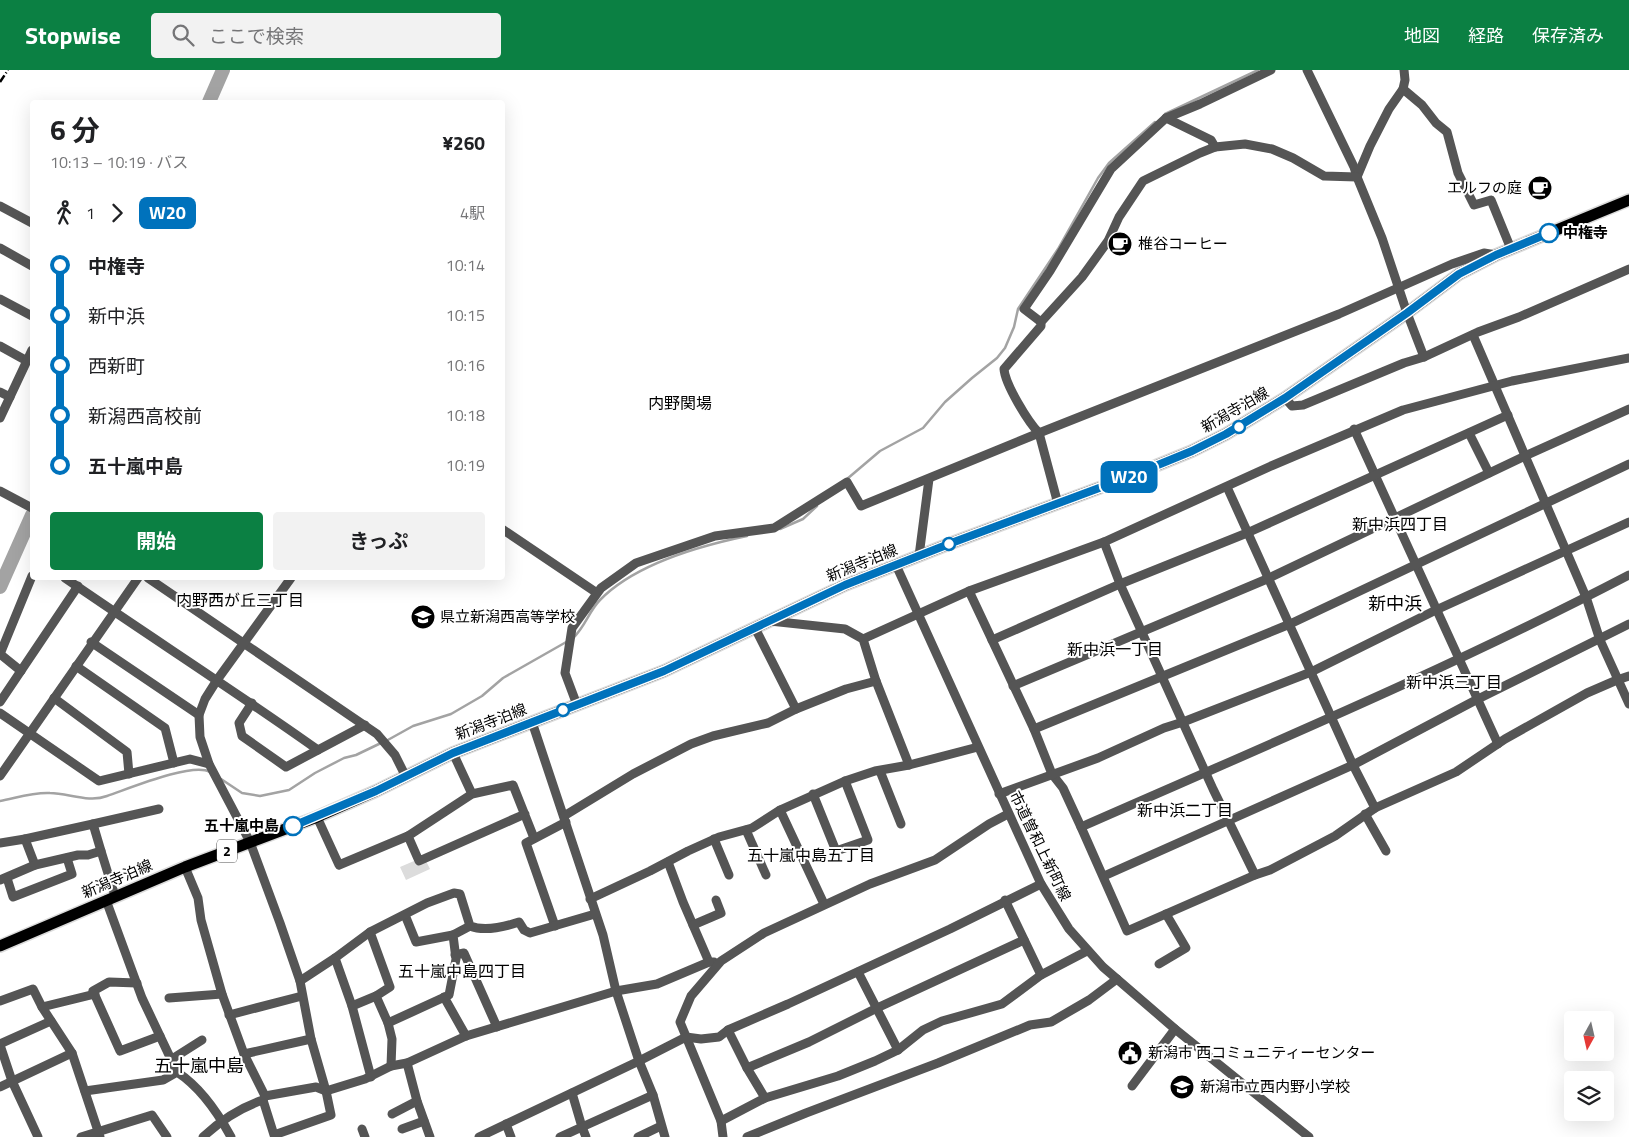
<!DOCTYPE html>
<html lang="ja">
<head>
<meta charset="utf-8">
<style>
  body { margin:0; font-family:"Titillium Web","Noto Sans JP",sans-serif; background:#f2f2f2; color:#202124; height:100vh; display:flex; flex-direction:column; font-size:19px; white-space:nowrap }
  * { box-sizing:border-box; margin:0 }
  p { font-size:16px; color:#757577 }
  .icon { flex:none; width:28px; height:28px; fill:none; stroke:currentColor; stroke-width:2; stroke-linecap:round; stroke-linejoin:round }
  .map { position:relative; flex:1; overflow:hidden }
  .side { position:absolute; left:30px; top:30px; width:475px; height:480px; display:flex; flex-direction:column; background:#fff; border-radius:5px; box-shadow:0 5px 20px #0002 }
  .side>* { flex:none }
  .badge { padding:0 10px; border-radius:8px; font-size:18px; line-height:32px }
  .needle { width:32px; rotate:188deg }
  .tools { position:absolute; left:1564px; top:941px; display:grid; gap:10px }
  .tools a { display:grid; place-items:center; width:50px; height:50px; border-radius:5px; background:#fff; box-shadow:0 5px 20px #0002; font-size:25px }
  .map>.badge { position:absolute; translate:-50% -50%; box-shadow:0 0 0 2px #fff }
  .legs { display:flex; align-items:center; gap:8px; height:55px; padding:0 20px; font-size:16px }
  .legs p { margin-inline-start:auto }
  .overview { display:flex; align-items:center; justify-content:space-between; height:85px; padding:0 20px }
  h1 { font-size:28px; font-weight:700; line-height:38px }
  .button { display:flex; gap:10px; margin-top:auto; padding:10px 20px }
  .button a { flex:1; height:58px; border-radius:5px; background:#0b8043; color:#fff; font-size:20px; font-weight:700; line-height:58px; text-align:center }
  .button a+a { background:#f2f2f2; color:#202124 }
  ul { padding:0 20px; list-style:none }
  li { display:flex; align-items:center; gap:18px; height:50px; font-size:19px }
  li i { display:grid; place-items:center; width:8px; height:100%; margin:0 6px; background:currentColor }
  li i::after { content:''; width:12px; height:12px; margin:-6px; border:4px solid; border-radius:50%; background:#fff }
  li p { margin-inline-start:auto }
  li:first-child i { background:linear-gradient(#0000 50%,currentColor 0) }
  li:last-child i { background:linear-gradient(currentColor 50%,#0000 0) }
  header { display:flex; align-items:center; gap:30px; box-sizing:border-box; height:70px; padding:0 25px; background:#0b8043; color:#fff }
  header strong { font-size:24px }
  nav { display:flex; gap:28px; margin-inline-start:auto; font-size:18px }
  .search { width:350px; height:45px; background:#f2f2f2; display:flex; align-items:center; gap:12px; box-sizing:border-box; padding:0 18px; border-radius:5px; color:#757577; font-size:19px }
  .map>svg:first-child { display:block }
</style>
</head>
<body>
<header>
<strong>Stopwise</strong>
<div class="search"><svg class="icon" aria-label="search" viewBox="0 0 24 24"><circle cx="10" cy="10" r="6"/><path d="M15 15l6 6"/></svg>ここで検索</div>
<nav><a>地図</a><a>経路</a><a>保存済み</a></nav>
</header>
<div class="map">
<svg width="1629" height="1067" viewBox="0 0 1629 1067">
  <rect width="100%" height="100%" fill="#fff"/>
  <!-- green -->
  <path fill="#dcdcdc" d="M414 791 416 795 426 791 430 799 406 810 400 797Z"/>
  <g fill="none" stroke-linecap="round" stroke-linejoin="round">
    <!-- stream -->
    <g stroke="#a3a3a3" stroke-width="2.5">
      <path d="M1165 44 1258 0"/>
      <path d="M847 409 880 381 923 358 945 332 972 308 997 288 1005 278 1014 257 1018 239 1058 179 1098 108 1109 93 1155 52"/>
      <path d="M780 459 803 449 817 436"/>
      <path d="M573 568C585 557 589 541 600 530 635 494 699 476 747 466"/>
      <path d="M386 671 413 656 451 644 482 626 503 608 568 571"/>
      <path d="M221 709 242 723 260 726 289 720 315 703 344 688 356 685 381 673"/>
      <path d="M0 731C16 728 33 722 50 723 68 723 89 733 107 726 128 719 192 692 210 702"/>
    </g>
    <!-- river -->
    <g stroke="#a3a3a3" stroke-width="14">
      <path d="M209 32 223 0"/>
      <path d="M0 517 32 445"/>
    </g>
    <defs>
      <path id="major" d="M0 876 185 797 317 747 376 721 453 683 664 601 845 515 954 472 1126 408 1192 381 1226 364 1285 328 1407 243 1459 204 1496 185 1629 130"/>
    </defs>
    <!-- major casing -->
    <use href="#major" stroke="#dbdbdb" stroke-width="14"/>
    <!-- minor -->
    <g stroke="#555" stroke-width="9">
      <path d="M1307 0 1354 97 1357 107 1382 168 1407 243 1424 287"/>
      <path d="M1403 19 1422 35 1436 53 1447 62 1458 103 1474 135 1491 130 1511 179"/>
      <path d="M1166 48 1211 70 1215 77"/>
      <path d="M1357 107 1370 76 1389 39 1403 19 1405 10 1404 0"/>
      <path d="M0 136 32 153"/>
      <path d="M0 178 32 196"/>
      <path d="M0 229 32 246"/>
      <path d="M1041 252 1024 239 1050 201 1111 99 1166 48 1200 34 1271 0"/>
      <path d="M1473 265 1586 527 1600 570 1629 634"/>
      <path d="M0 276 27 291"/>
      <path d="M0 322 10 327"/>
      <path d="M1285 328 1292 336 1303 335 1404 293 1424 287 1478 262 1519 247 1629 199"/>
      <path d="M0 348 32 280"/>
      <path d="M1354 359 1498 674"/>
      <path d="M1469 363 1489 403"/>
      <path d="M1227 417 1353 695 1375 738"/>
      <path d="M0 421 32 438"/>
      <path d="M1058 434 1039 363C1028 352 1005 314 1004 299L1041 256V252L1082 207 1108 171 1119 147 1143 111 1200 83 1215 77 1245 74 1272 79 1293 88 1324 106 1357 107"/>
      <path d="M502 459 597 523"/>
      <path d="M1104 472 1120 514 1213 719 1255 805"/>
      <path d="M919 486 929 409"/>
      <path d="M896 495 1041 814 1069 859 1103 897 1175 959 1309 1067"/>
      <path d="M65 508C149 566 235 621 318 680"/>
      <path d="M148 508 377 664 395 685 405 705"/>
      <path d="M969 521 1034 659 1052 704 1063 718 1081 757 1127 861 1255 805 1270 800 1335 766 1375 738 1456 702 1505 669 1587 623 1617 610 1629 606"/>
      <path d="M770 551 845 559 863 569 876 611 909 695"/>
      <path d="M755 558 796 639"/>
      <path d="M863 569 969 521 1104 472 1271 396 1403 340 1512 311 1629 288"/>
      <path d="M992 570 1120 514 1247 463 1508 345"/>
      <path d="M91 572 199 645"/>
      <path d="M0 584 32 506"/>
      <path d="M0 584 21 601"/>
      <path d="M76 596 165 658 174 693"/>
      <path d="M1013 616 1267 509 1525 386 1629 339"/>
      <path d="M54 628 127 682 129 704"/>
      <path d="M0 632 78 516"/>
      <path d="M252 633 239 653 242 666 286 697 365 655"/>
      <path d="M577 635 565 603 572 558 601 518 636 493 715 466 774 458 847 412 861 436 1039 363 1339 244 1452 194 1484 183 1496 185"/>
      <path d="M0 643 99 711 190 689 209 694"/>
      <path d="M532 652 603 865 616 921 639 991 653 1025 665 1067"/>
      <path d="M1034 659 1290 554 1629 394"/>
      <path d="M453 683 472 724"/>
      <path d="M880 701 901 754"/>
      <path d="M0 706 138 508"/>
      <path d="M813 724 836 781 868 770 845 711"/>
      <path d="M999 724 1098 688 1164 658 1183 652 1311 602 1436 540 1629 452"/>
      <path d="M780 740 824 834"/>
      <path d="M525 744 419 791 408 766 472 724 513 715 534 768"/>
      <path d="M1365 744 1386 781"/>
      <path d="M564 746 633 704 691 674 713 666 768 653 796 639 846 619 876 611"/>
      <path d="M317 747 339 795 408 766"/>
      <path d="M93 754 159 739"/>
      <path d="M1081 757C1265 676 1451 598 1629 505"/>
      <path d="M746 760 766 805"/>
      <path d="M25 769 93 754 101 781"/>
      <path d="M714 769 729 805"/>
      <path d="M0 773 25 769 35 795"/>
      <path d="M668 792 683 832 709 892H714"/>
      <path d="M185 797 198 828 201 850 222 924 244 984 265 1026"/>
      <path d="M1104 806 1353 695 1476 630 1629 554"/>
      <path d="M7 808 13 827 72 804 67 788"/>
      <path d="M0 810 35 795 78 785H88L101 781 115 826"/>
      <path d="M590 829 650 801 688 781 719 767 752 758 780 740 845 711 875 701 909 695 978 677"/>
      <path d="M106 830 142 928 177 1002"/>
      <path d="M1005 830 1041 905"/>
      <path d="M405 845 416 872 453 865"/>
      <path d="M693 855 721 843 716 830"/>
      <path d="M555 856 526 773 566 752"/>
      <path d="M370 862 390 917 376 926 388 953 392 969 391 996"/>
      <path d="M1024 870 877 938 809 972 747 998 765 1028 838 1006 875 991 898 980 923 960 942 951 1002 934 1041 905 1087 881"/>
      <path d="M455 885 464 883 497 957"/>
      <path d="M335 888 352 936 371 1007"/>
      <path d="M1159 894 1186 878 1166 844"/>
      <path d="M858 902 898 980"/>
      <path d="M300 911 335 888 370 862 427 833 454 823 460 824 470 856C485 862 504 857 519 852L524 860 530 863 595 844"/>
      <path d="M137 913 109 912 93 921 120 981 160 966"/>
      <path d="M444 927 466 966"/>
      <path d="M169 928 222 924"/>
      <path d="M0 931 33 919 42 937 72 983 100 1067"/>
      <path d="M352 936 376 926"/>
      <path d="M42 937 95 924"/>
      <path d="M229 945 302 926"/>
      <path d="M388 953 449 925 456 889 453 865 470 856"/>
      <path d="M728 960 747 998"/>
      <path d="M0 974 51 951"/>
      <path d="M0 975 12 1011 38 1067"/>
      <path d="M244 984 311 969"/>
      <path d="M172 989 202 970"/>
      <path d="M407 993 417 1031 430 1067"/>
      <path d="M1132 1016 1175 959"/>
      <path d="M0 1017 72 983"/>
      <path d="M85 1021 163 1010 177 1002C200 1017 218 1043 231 1067"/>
      <path d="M765 1028 721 1051 680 952 691 926 721 891 764 863 870 814 935 790 989 754 1008 744"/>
      <path d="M263 1030 274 1065 331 1045 326 1021 311 969 300 911 280 853 250 772 209 694 200 667 199 645 205 629 217 610 291 508"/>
      <path d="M392 1044 417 1031"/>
      <path d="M721 1051 723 1067"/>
      <path d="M506 1054 511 1067"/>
      <path d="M362 1059 365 1067"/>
      <path d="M402 1059 424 1051"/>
      <path d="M81 1067 152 1045 167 1067"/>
      <path d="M203 1067C221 1050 239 1038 263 1030L265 1026 316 1017 326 1021 365 1009 391 996 407 993 466 966 616 921 657 914 709 892"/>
      <path d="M479 1067 639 991 686 967 701 969 719 967 728 960 788 934 950 859 1041 814"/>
      <path d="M560 1067 582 1057 572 1023"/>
      <path d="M586 1067 582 1057 653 1025"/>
      <path d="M638 1067 661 1056"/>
      <path d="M747 1067 806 1043 938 993 1030 955 1051 952 1089 930 1117 909"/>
    </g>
    <!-- major -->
    <use href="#major" stroke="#000" stroke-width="11"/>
    <!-- rail -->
    <path stroke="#000" stroke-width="2.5" stroke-dasharray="8 2.5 1 2.5" stroke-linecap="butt" d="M0 12 8 0"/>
  </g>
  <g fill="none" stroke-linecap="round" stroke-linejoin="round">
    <defs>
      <path id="line-1" d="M293 756 376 721 453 683 664 601 845 515 954 472 1126 408 1192 381 1226 364 1285 328 1407 243 1459 204 1496 185 1549 163"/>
    </defs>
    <!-- line-1 casing -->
    <use href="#line-1" stroke="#fff" stroke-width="11"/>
    <!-- line-1 -->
    <use href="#line-1" stroke="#0072bc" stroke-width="8"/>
  </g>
  <!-- icons -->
  <defs>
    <symbol id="cafe-disc" viewBox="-11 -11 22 22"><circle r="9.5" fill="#000" stroke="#fff"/><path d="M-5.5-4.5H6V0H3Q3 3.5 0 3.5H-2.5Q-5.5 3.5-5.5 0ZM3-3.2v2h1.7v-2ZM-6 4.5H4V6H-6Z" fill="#fff"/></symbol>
    <symbol id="school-disc" viewBox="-11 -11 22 22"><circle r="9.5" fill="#000" stroke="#fff"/><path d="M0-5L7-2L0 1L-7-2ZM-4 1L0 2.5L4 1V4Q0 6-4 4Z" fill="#fff"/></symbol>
    <symbol id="civic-disc" viewBox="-11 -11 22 22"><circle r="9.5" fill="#000" stroke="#fff"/><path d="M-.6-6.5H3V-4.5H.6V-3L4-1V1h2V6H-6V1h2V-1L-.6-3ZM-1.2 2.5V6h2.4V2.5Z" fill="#fff"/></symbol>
  </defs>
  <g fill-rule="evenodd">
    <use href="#cafe-disc" x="1526" y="104" width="28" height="28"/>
    <use href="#cafe-disc" x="1106" y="160" width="28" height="28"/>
    <use href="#school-disc" x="409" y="533" width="28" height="28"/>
    <use href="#civic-disc" x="1116" y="969" width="28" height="28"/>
    <use href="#school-disc" x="1168" y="1003" width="28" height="28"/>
  </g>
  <!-- markers -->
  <g fill="#fff" stroke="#0072bc" stroke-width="2.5">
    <circle cx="1549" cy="163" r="9"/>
    <circle cx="1239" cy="357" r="6"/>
    <circle cx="949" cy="474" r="6"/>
    <circle cx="563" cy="640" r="6"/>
    <circle cx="293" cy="756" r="9"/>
  </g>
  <g text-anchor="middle" stroke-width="4" stroke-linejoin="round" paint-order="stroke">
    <!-- shield labels -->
    <rect fill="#fff" stroke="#4c4c4c" stroke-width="1" x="217" y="769.5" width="20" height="23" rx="4"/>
    <g font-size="14" font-weight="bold" fill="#000">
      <text x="227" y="786">2</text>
    </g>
    <!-- poi labels -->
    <g font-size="15" fill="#000" stroke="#fff" text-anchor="start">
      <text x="1522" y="123" text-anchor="end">エルフの庭</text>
      <text x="1138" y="179">椎谷コーヒー</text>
      <text x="440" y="552">県立新潟西高等学校</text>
      <text x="1148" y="988">新潟市 西コミュニティーセンター</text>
      <text x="1200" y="1022">新潟市立西内野小学校</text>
    </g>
    <!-- stop labels -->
    <g font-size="15" font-weight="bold" fill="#000" stroke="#fff" text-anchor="start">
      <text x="1563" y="168">中権寺</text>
      <text x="279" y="761" text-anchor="end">五十嵐中島</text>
    </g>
    <!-- street labels -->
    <g font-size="15" fill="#000" stroke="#fff">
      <text transform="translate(1235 340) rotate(-30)" y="5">新潟寺泊線</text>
      <text transform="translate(862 493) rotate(-22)" y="5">新潟寺泊線</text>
      <text transform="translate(491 652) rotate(-21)" y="5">新潟寺泊線</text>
      <text transform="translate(1040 776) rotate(64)" y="5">市道曽和上新町線</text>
      <text transform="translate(117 809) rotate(-23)" y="5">新潟寺泊線</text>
    </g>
    <!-- neighbourhood labels -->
    <g font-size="16" fill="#000" stroke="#fff">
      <text x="680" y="339">内野関場</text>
      <text x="1400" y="460">新中浜四丁目</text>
      <text x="240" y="536">内野西が丘三丁目</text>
      <text x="1115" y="585">新中浜一丁目</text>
      <text x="1454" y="618">新中浜三丁目</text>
      <text x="1185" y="746">新中浜二丁目</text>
      <text x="811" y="791">五十嵐中島五丁目</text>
      <text x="462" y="907">五十嵐中島四丁目</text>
    </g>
    <!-- quarter labels -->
    <g font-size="18" fill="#000" stroke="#fff">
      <text x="1395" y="540">新中浜</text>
      <text x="199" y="1002">五十嵐中島</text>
    </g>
  </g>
</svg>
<div class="tools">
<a><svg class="needle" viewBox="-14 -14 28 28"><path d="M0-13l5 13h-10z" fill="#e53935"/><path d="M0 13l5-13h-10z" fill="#757577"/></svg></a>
<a><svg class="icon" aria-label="layers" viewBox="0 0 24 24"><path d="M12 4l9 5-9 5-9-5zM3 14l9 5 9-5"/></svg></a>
</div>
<b class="badge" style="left:1129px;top:407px;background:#0072bc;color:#fff">W20</b>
<section class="side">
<div class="overview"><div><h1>6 分</h1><p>10:13 – 10:19 · バス</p></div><b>¥260</b></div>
<div class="legs"><svg class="icon" aria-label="walk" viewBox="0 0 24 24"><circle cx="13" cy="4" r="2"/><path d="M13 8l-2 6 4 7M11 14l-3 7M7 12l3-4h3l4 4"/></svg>1<svg class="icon" aria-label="forward" viewBox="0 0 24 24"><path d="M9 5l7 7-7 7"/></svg><b class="badge" style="background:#0072bc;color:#fff">W20</b><p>4駅</p></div>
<ul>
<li><i style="color:#0072bc"></i><b>中権寺</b><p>10:14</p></li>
<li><i style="color:#0072bc"></i><span>新中浜</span><p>10:15</p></li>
<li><i style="color:#0072bc"></i><span>西新町</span><p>10:16</p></li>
<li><i style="color:#0072bc"></i><span>新潟西高校前</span><p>10:18</p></li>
<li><i style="color:#0072bc"></i><b>五十嵐中島</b><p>10:19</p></li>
</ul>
<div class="button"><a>開始</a><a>きっぷ</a></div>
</section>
</div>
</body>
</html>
